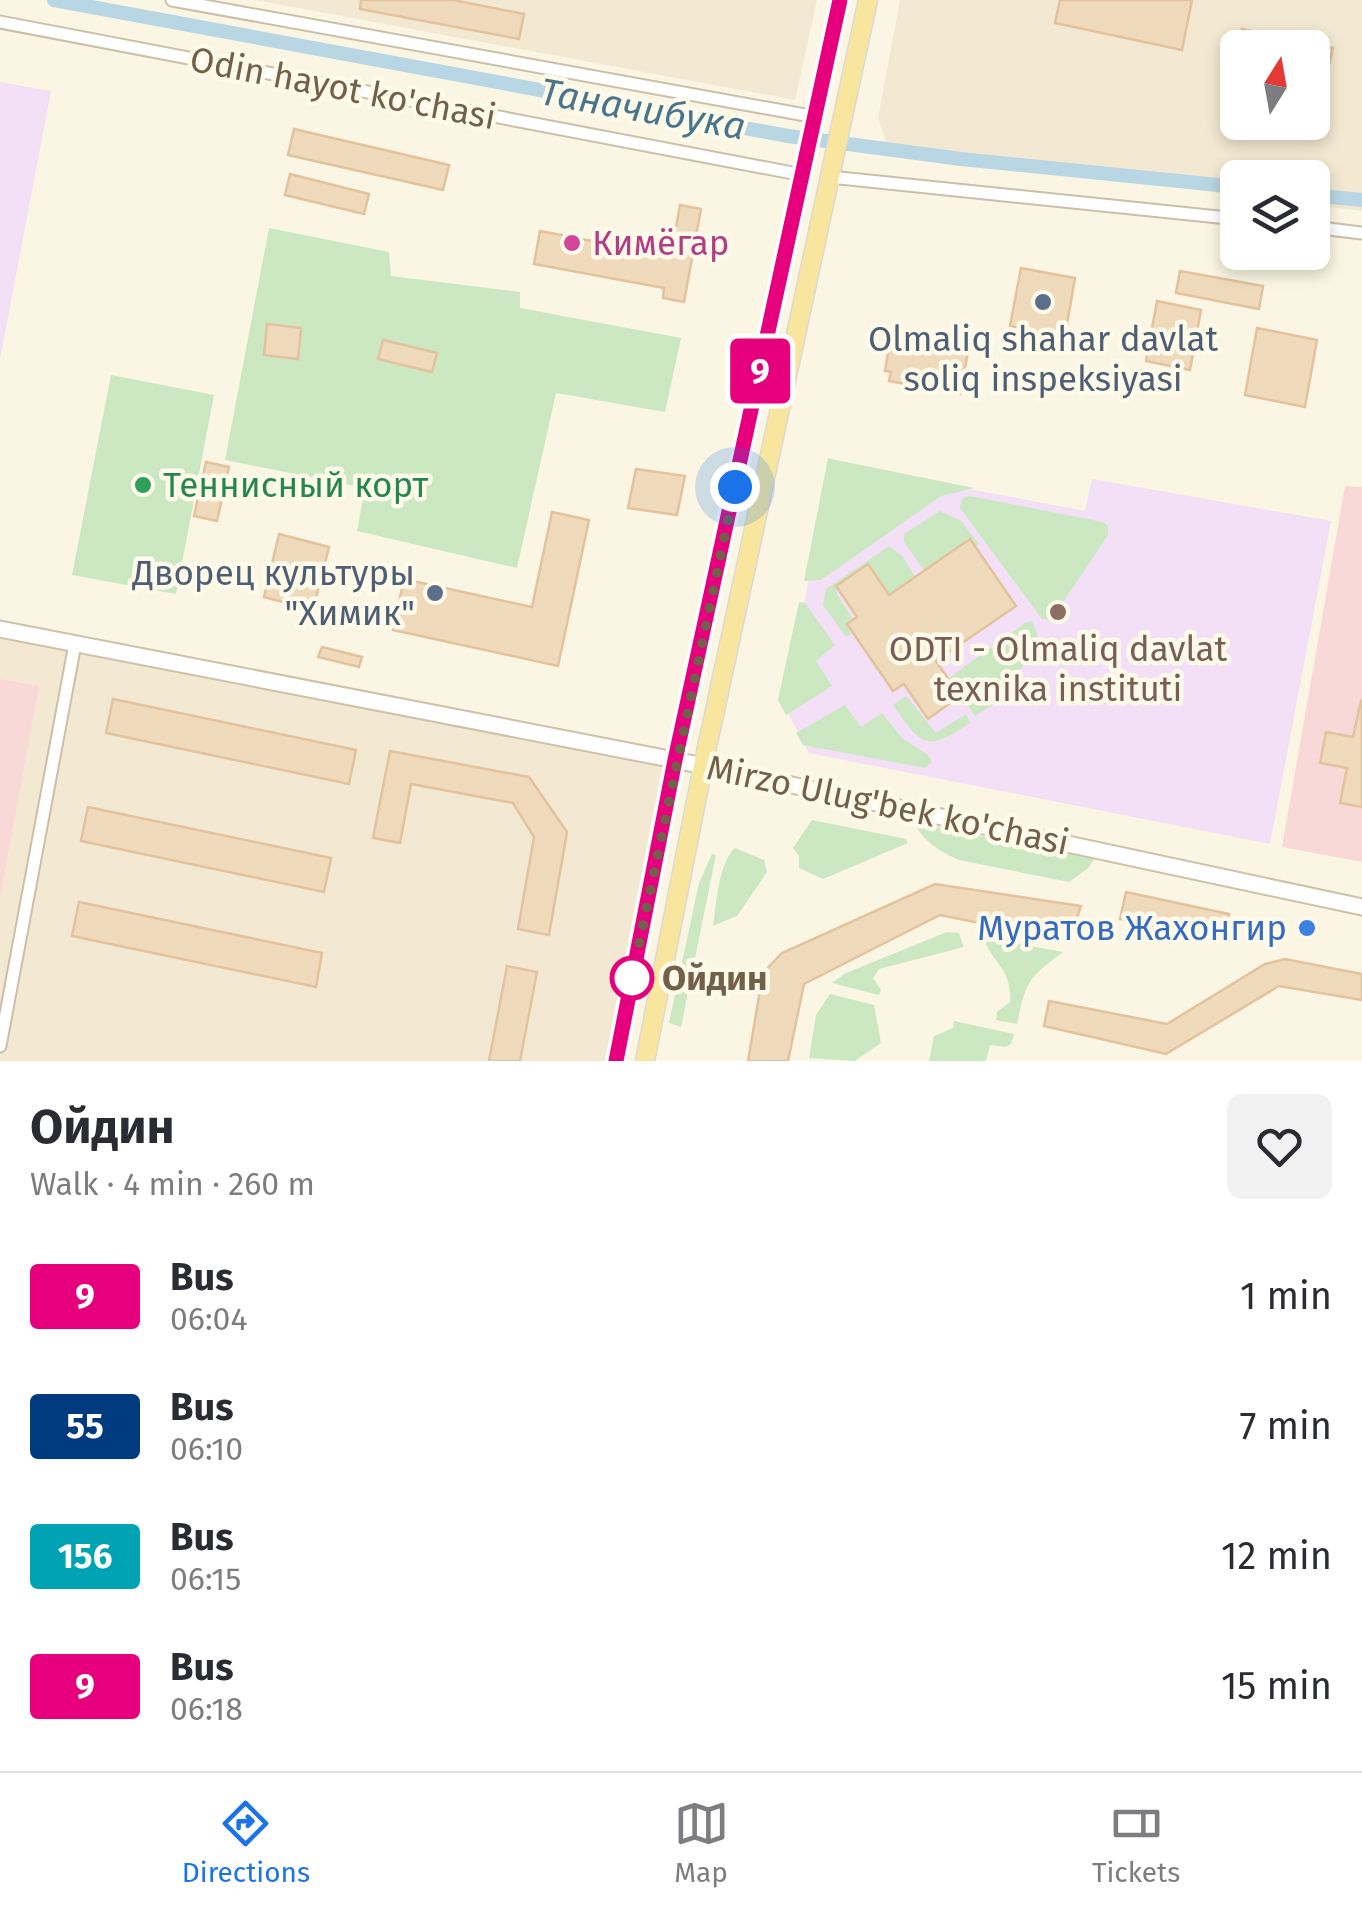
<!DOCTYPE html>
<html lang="en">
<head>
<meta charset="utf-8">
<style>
  body { margin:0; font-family:"Fira Sans",sans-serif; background:#f2f2f3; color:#2b2b33; height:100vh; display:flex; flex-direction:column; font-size:38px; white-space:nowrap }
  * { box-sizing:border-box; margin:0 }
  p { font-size:32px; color:#7c7c81 }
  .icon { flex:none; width:55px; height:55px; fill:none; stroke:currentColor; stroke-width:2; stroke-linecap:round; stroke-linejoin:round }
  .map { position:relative; height:1061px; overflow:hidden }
  .details { display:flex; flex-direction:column; background:#fff; flex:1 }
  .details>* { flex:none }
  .badge { padding:0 20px; border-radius:8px; font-size:35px; line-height:65px }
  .needle { width:65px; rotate:11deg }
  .controls { position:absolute; left:1220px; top:30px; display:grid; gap:20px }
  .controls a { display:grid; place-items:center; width:110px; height:110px; border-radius:15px; background:#fff; box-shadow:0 5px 15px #0003; font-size:50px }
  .you { position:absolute; width:50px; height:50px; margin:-25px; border:8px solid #fff; border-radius:50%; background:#1a73e8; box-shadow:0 0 0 15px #1a73e833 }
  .map>.badge { position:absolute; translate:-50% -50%; box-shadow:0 0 0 5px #fff }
  .round { display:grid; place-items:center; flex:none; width:105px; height:105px; border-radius:15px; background:#f2f2f3 }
  .head { display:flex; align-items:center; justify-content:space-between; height:170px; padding:0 30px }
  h1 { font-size:48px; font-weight:700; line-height:75px }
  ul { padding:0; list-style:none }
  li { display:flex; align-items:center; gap:30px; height:130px; padding:0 30px }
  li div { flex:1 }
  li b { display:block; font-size:38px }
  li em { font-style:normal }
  li .badge { min-width:110px; font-weight:700; text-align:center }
  .dock { display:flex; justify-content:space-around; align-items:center; height:140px; border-top:2px solid #e1e1e2; background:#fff; font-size:28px; color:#7c7c81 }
  .dock a { display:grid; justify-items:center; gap:5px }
  .dock .current { color:#1a73e8 }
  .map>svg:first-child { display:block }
</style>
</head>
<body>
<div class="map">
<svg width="1362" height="1061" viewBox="0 0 1362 1061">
  <rect width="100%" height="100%" fill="#fbf6e3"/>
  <!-- residential -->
  <g fill="#f3e9d2" fill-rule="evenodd">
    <path d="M255 0H817L795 100Z"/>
    <path d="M900 0H1362V211L1313 205 1312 178H1238L1237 195 889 150 878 118ZM1238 48H1312V122H1238Z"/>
    <path d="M0 629 675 760 616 1061H0Z"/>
  </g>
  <!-- education -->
  <g fill="#f3e0f7">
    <path d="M0 82 51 91 0 359Z"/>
    <path d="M833 463 1085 511 1092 479 1331 521 1270 844 809 753 783 703Z"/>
  </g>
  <!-- medical -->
  <g fill="#f9d9d7">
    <path d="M1345 486 1362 487V862L1282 847Z"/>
    <path d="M0 679 39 686 0 898Z"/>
  </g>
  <!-- green -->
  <g fill="#cbe8c2">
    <path d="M269 228 389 252 391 276 520 292V308L681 338 665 412 556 393 517 568 357 531 365 488 225 460Z"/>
    <path d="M111 375 214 395 176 594 72 575Z"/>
    <path d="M828 458 836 460 974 488 941 496 821 580 804 581Z"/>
    <path d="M970 496 1103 522 1108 526V535L1051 620 1042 619 960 508 962 498Z"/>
    <path d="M940 511 961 521 979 544 976 546 969 538 924 570 904 542V534Z"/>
    <path d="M889 546 902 556 915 576 889 594 868 564 835 586 838 596 853 619 846 624 851 634 846 637 823 605 826 589Z"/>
    <path d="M799 602 805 603 835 645 816 661 832 686 786 715 778 700Z"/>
    <path d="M1032 621 1038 637 1007 696 975 716 949 678 1025 623Z"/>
    <path d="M906 696 936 733 966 714 970 723C926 753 922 746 893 705Z"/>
    <path d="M845 705 861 727 882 713 902 738 928 755 932 762 925 768 803 745 796 733Z"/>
    <path d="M812 820 906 839 908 843 823 879 799 868V856L793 848Z"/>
    <path d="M914 822 1094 859 1088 868 1069 882 959 860C941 852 922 841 914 822Z"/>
    <path d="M735 848 764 860 767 872 737 916 713 926C717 902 718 864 735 848Z"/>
    <path d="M712 854 716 855 681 1027 669 1023 699 883Z"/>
    <path d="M947 932 959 933 964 947 879 969 873 978 881 990 879 995 832 983 846 973Z"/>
    <path d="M983 937 1063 952C1028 978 1026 981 1017 1024L996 1020 997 1012 1010 1002C1012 967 992 964 983 937Z"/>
    <path d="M830 994 874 1005 881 1043 855 1061 809 1058 816 1015Z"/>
    <path d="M954 1021 1014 1034 1011 1044 1006 1047 990 1045 986 1061H929L934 1036 953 1028Z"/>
  </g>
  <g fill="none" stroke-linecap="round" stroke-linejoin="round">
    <!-- canal -->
    <g stroke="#b9d6e4" stroke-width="14">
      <path d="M54 0 788 136 961 159 1238 187"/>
      <path d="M1312 195 1362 200"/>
    </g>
  </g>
  <!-- building -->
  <g fill="#f0dabc" stroke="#e2c39d" stroke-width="2.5">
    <path d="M361 0H453L524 14 519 39 360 9Z"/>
    <path d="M1060 0H1192L1182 50 1055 23Z"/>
    <path d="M1242 29 1333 48 1325 83 1312 80V48H1238Z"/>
    <path d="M294 129 449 165 443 190 288 155Z"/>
    <path d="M290 174 369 194 364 214 285 195Z"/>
    <path d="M680 205 701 209 684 302 663 298 664 288 534 264 540 231 671 256Z"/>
    <path d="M1021 268 1075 278 1065 336 1010 326Z"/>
    <path d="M1180 271 1263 286 1259 309 1176 293Z"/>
    <path d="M1157 301 1201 310 1190 370 1146 361Z"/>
    <path d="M267 324 301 328 298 359 264 355Z"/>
    <path d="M1257 328 1317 340 1305 407 1245 395Z"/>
    <path d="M898 334 969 347 960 394 889 381 891 372 885 371 890 339 896 340Z"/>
    <path d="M383 340 437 353 432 372 378 359Z"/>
    <path d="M206 462 229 467 217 521 194 516Z"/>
    <path d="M636 469 685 476 677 515 628 508Z"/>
    <path d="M552 512 589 520 558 666 393 630 404 579 532 607Z"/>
    <path d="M279 534 329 547 313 610 264 597Z"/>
    <path d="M970 539 1016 606 936 661 960 696 928 719 904 684 893 691 847 624 857 617 836 586 868 564 889 595Z"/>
    <path d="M322 647 362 657 359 667 318 657Z"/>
    <path d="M113 699 356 750 349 784 106 733Z"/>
    <path d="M1361 701 1362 702V807L1340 803 1347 768 1320 763 1326 732 1353 737Z"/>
    <path d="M390 751 529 777 567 832 549 935 518 929 534 837 513 803 411 784 400 843 373 838Z"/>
    <path d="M88 807 331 858 324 892 81 841Z"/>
    <path d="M935 884 1081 906 1069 941 940 915 804 984 788 1061H748L763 973 782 953Z"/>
    <path d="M1126 892 1229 914 1224 940 1120 919Z"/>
    <path d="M79 902 322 953 316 987 72 936Z"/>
    <path d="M1285 959 1362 974V1000L1279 986 1166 1054 1044 1026 1049 1001 1167 1024 1265 964Z"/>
    <path d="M507 966 537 972 520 1061H489Z"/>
  </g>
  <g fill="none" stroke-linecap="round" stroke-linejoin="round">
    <defs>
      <g id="minor">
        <path d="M172 0 816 117"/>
        <path d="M0 22 803 175"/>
        <path d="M830 177 1238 219"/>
        <path d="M1312 227 1362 233"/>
        <path d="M0 1046 75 644"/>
      </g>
      <path id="secondary" d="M0 629 675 760 1362 907"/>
      <g id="primary">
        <path d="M616 1061 675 760 840 0"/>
        <path d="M645 1061 703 766 868 0"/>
      </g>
    </defs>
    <!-- minor casing -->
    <use href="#minor" stroke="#ccbfaa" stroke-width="15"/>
    <!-- secondary casing -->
    <use href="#secondary" stroke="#cfc0a8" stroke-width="19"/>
    <!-- primary casing -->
    <use href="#primary" stroke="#ddd9d4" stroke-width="21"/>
    <!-- minor -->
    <use href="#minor" stroke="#fff" stroke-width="11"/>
    <!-- secondary -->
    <use href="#secondary" stroke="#fff" stroke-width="15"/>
    <!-- primary -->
    <use href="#primary" stroke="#f8e69e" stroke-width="18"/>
  </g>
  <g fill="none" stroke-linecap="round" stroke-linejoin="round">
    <defs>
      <path id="line" d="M616 1061 675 760 840 0"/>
    </defs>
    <!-- line casing -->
    <use href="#line" stroke="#fff" stroke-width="22"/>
    <!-- line -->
    <use href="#line" stroke="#e6007e" stroke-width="15"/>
    <!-- walk -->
    <path stroke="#72604a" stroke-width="10" stroke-dasharray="0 18" d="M632 978 735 487"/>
  </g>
  <!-- markers -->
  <circle fill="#d1479c" stroke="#fefae9" stroke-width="4" cx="572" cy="243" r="10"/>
  <g fill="#5c6f8a" stroke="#fefae9" stroke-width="4">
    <circle cx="1043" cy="302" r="10"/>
    <circle cx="435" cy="593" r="10"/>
  </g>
  <circle fill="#2e9e5b" stroke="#fefae9" stroke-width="4" cx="143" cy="485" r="10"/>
  <circle fill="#8d6e63" stroke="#fefae9" stroke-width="4" cx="1058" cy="612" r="10"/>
  <circle fill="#3f7fe0" stroke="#fefae9" stroke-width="4" cx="1307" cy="928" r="10"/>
  <circle fill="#fff" stroke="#e6007e" stroke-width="5" cx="632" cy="978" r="20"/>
  <g text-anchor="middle" stroke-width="9" stroke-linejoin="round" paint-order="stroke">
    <!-- street labels -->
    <g font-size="35" fill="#72604a" stroke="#fefae9">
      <text transform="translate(343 88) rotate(11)" y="12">Odin hayot ko'chasi</text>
      <text transform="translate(888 805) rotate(12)" y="12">Mirzo Ulug'bek ko'chasi</text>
    </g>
    <!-- hotel labels -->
    <g font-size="35" fill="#b23c85" stroke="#fefae9" text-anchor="start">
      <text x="592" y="255">Кимёгар</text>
    </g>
    <!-- service labels -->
    <g font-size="35" fill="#4e5e75" stroke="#fefae9">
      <text x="1043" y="351">Olmaliq shahar davlat<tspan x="1043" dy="40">soliq inspeksiyasi</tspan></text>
      <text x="415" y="585" text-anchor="end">Дворец культуры<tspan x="415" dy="40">"Химик"</tspan></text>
    </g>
    <!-- leisure labels -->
    <g font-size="35" fill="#27864d" stroke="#fefae9" text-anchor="start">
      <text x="163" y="497">Теннисный корт</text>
    </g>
    <!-- education labels -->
    <g font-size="35" fill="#785e54" stroke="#fefae9">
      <text x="1058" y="661">ODTI - Olmaliq davlat<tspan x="1058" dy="40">texnika instituti</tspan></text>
    </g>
    <!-- shop labels -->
    <g font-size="35" fill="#366cbe" stroke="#fefae9" text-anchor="end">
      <text x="1287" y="940">Муратов Жахонгир</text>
    </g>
    <!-- stop labels -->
    <g font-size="35" font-weight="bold" fill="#72604a" stroke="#fefae9" text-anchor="start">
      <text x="662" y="990">Ойдин</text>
    </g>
    <!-- water labels -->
    <g font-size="38" font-style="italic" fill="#48758c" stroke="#fefae9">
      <text transform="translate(643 109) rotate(10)" y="13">Таначибука</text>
    </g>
  </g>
</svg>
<div class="controls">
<a><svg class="needle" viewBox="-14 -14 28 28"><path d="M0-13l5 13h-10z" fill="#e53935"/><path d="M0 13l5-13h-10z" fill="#7c7c81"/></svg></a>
<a><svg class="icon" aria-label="layers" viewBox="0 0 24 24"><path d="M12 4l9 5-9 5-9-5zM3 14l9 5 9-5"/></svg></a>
</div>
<div class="you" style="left:735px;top:487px"></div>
<b class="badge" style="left:760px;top:371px;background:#e6007e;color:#fff">9</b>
</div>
<section class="details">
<div class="head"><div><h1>Ойдин</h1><p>Walk · 4 min · 260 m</p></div><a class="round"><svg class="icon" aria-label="heart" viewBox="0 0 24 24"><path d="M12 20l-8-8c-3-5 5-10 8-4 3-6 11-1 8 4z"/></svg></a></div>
<ul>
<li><span class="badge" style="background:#e6007e;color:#fff">9</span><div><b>Bus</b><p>06:04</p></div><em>1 min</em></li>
<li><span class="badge" style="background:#003b80;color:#fff">55</span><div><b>Bus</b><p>06:10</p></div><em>7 min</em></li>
<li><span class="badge" style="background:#00a3b4;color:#fff">156</span><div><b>Bus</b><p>06:15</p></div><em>12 min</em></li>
<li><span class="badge" style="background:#e6007e;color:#fff">9</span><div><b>Bus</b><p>06:18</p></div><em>15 min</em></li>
</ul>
</section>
<nav class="dock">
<a class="current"><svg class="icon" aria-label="directions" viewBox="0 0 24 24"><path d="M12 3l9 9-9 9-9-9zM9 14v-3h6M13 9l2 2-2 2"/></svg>Directions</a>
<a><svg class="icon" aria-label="map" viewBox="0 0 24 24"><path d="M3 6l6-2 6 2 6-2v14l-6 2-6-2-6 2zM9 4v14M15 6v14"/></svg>Map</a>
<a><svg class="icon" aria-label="tickets" viewBox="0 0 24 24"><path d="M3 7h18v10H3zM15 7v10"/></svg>Tickets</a>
</nav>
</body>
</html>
